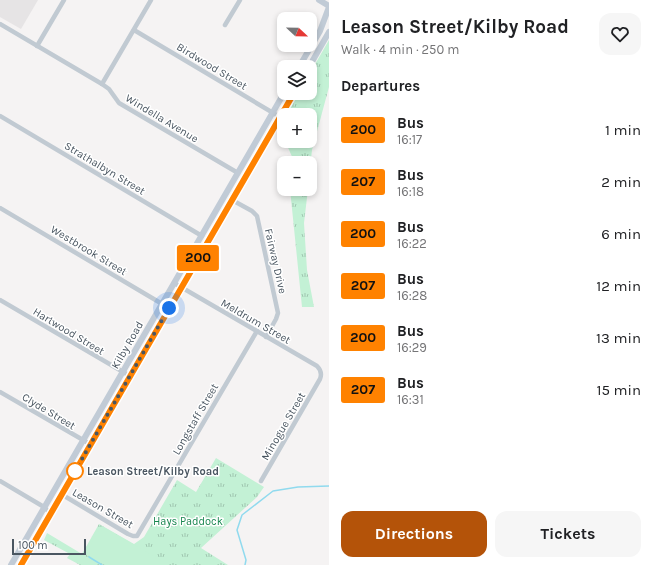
<!DOCTYPE html>
<html lang="en">
<head>
<meta charset="utf-8">
<style>
  body { margin:0; font-family:Karla,sans-serif; background:#f6f6f6; color:#202124; height:100vh; display:flex; flex-direction:column; font-size:15px; white-space:nowrap }
  * { box-sizing:border-box; margin:0 }
  p { font-size:13px; color:#757577 }
  .icon { flex:none; width:22px; height:22px; fill:none; stroke:currentColor; stroke-width:2; stroke-linecap:round; stroke-linejoin:round }
  .map { position:relative; flex:1; overflow:hidden }
  .side { display:flex; flex-direction:column; background:#fff; width:324px }
  .side>* { flex:none }
  .badge { padding:0 8px; border-radius:3px; font-size:14px; line-height:26px }
  .needle { width:26px; rotate:112deg }
  .controls { position:absolute; left:277px; top:12px; display:grid; gap:8px }
  .controls a { display:grid; place-items:center; width:40px; height:40px; border-radius:8px; background:#fff; box-shadow:0 2px 6px #0003; font-size:20px }
  .scale { position:absolute; left:12px; bottom:10px; width:74px; box-sizing:border-box; padding-left:4px; border:2px solid #4a5661; border-top:0; font-size:11px; line-height:14px; white-space:nowrap; color:#4a5661; -webkit-text-stroke:3px #fff; paint-order:stroke }
  .you { position:absolute; width:20px; height:20px; margin:-10px; border:3px solid #fff; border-radius:50%; background:#1a73e8; box-shadow:0 0 0 6px #1a73e833 }
  .map>.badge { position:absolute; translate:-50% -50%; box-shadow:0 0 0 2px #fff }
  h2 { padding:0 12px; font-size:15px; line-height:36px }
  .round { display:grid; place-items:center; flex:none; width:42px; height:42px; border-radius:12px; background:#f6f6f6 }
  .headline { display:flex; align-items:center; justify-content:space-between; height:68px; padding:0 12px }
  h1 { font-size:19px; font-weight:700; line-height:30px }
  .primary-button { display:flex; gap:8px; margin-top:auto; padding:8px 12px }
  .primary-button a { flex:1; height:46px; border-radius:12px; background:#b45309; color:#fff; font-size:16px; font-weight:700; line-height:46px; text-align:center }
  .primary-button a+a { background:#f6f6f6; color:#202124 }
  ul { padding:0; list-style:none }
  li { display:flex; align-items:center; gap:12px; height:52px; padding:0 12px }
  li div { flex:1 }
  li b { display:block; font-size:15px }
  li em { font-style:normal }
  li .badge { min-width:44px; font-weight:700; text-align:center }
  main { display:flex; flex:1; min-height:0 }
  .map>svg:first-child { display:block }
</style>
</head>
<body>
<main>
<div class="map">
<svg width="329" height="565" viewBox="0 0 329 565">
  <defs>
    <pattern id="grass-tufts" width="24" height="20" patternUnits="userSpaceOnUse"><rect width="24" height="20" fill="#c3f1d5"/><path d="M3 7l-1-3M5 7V3M7 7l1-3M15 17l-1-3M17 17v-4M19 17l1-3" fill="none" stroke="#a0c6b0"/></pattern>
  </defs>
  <rect width="100%" height="100%" fill="#f5f3f3"/>
  <!-- education -->
  <path fill="#e6e4e5" d="M0 0H38L21 29 0 17Z"/>
  <!-- grass -->
  <g fill="url(#grass-tufts)">
    <path d="M329 40V87L312 150 310 168V163H293L294 161 285 141H310V115H286L299 93H310V73Z"/>
    <path d="M290 189H308L304 223 307 270 314 307H302Z"/>
    <path d="M216 458 264 487 257 497 201 548 228 565H80L67 558 70 554 44 540 47 533 82 554 99 524 134 544 144 537 177 480 196 492Z"/>
  </g>
  <!-- pitch -->
  <path fill="#c3f1d5" d="M102 526 169 565H105L85 554Z"/>
  <g fill="none" stroke-linecap="round" stroke-linejoin="round">
    <!-- stream -->
    <g stroke="#90daee" stroke-width="1.5">
      <path d="M89 557 102 565"/>
      <path d="M245 565 246 560 237 530 242 515 273 491 298 487 329 486"/>
    </g>
    <!-- street -->
    <g stroke="#c1cad2" stroke-width="4.5">
      <path d="M0 24 102 84 109 89 119 103 238 173"/>
      <path d="M225 25 240 0"/>
      <path d="M134 30 280 117"/>
      <path d="M37 46 64 0"/>
      <path d="M102 84 151 0"/>
      <path d="M0 116 202 236"/>
      <path d="M232 200 252 211 257 216 278 313 276 319 266 337"/>
      <path d="M0 208 169 308"/>
      <path d="M174 283 317 366C321 370 322 374 320 379L261 481"/>
      <path d="M0 300 130 376"/>
      <path d="M0 392 90 444"/>
      <path d="M0 481 44 507 50 513"/>
      <path d="M61 494 128 534 133 536H137L257 331"/>
    </g>
    <!-- secondary -->
    <g stroke="#c1cbd6" stroke-width="6">
      <path d="M319 0 329 6"/>
      <path d="M299 67 320 31 329 7"/>
      <path d="M309 67 329 32"/>
      <path d="M11 565 284 93"/>
      <path d="M21 565 294 93"/>
    </g>
  </g>
  <g fill="none" stroke-linecap="round" stroke-linejoin="round">
    <defs>
      <path id="line" d="M21 565 294 93"/>
    </defs>
    <!-- line casing -->
    <use href="#line" stroke="#fff" stroke-width="9"/>
    <!-- line -->
    <use href="#line" stroke="#ff8200" stroke-width="6"/>
    <!-- walk -->
    <path stroke="#4a5661" stroke-width="4" stroke-dasharray="0 7.2" d="M75 471 169 308"/>
  </g>
  <!-- markers -->
  <circle fill="#fff" stroke="#ff8200" stroke-width="2" cx="75" cy="471" r="8"/>
  <g text-anchor="middle" stroke-width="3" stroke-linejoin="round" paint-order="stroke">
    <!-- street labels -->
    <g font-size="11" fill="#4a5661" stroke="#fff">
      <text transform="translate(212 66) rotate(31)" y="4">Birdwood Street</text>
      <text transform="translate(162 118) rotate(31)" y="4">Windella Avenue</text>
      <text transform="translate(105 168) rotate(31)" y="4">Strathalbyn Street</text>
      <text transform="translate(89 250) rotate(31)" y="4">Westbrook Street</text>
      <text transform="translate(276 261) rotate(77)" y="4">Fairway Drive</text>
      <text transform="translate(256 321) rotate(30)" y="4">Meldrum Street</text>
      <text transform="translate(69 331) rotate(31)" y="4">Hartwood Street</text>
      <text transform="translate(127 345) rotate(-60)" y="4">Kilby Road</text>
      <text transform="translate(49 411) rotate(31)" y="4">Clyde Street</text>
      <text transform="translate(195 419) rotate(-60)" y="4">Longstaff Street</text>
      <text transform="translate(283 426) rotate(-60)" y="4">Minogue Street</text>
      <text transform="translate(103 508) rotate(30)" y="4">Leason Street</text>
    </g>
    <!-- stop labels -->
    <g font-size="11" font-weight="bold" fill="#4a5661" stroke="#fff" text-anchor="start">
      <text x="87" y="475">Leason Street/Kilby Road</text>
    </g>
    <!-- park labels -->
    <g font-size="11" fill="#17864f" stroke="#fff">
      <text x="188" y="525">Hays Paddock</text>
    </g>
  </g>
</svg>
<div class="controls">
<a><svg class="needle" viewBox="-14 -14 28 28"><path d="M0-13l5 13h-10z" fill="#e53935"/><path d="M0 13l5-13h-10z" fill="#757577"/></svg></a>
<a><svg class="icon" aria-label="layers" viewBox="0 0 24 24"><path d="M12 4l9 5-9 5-9-5zM3 14l9 5 9-5"/></svg></a>
<a>+</a>
<a>−</a>
</div>
<div class="scale">100 m</div>
<div class="you" style="left:169px;top:308px"></div>
<b class="badge" style="left:198px;top:258px;background:#ff8200;color:#111">200</b>
</div>
<section class="side">
<div class="headline"><div><h1>Leason Street/Kilby Road</h1><p>Walk · 4 min · 250 m</p></div><a class="round"><svg class="icon" aria-label="heart" viewBox="0 0 24 24"><path d="M12 20l-8-8c-3-5 5-10 8-4 3-6 11-1 8 4z"/></svg></a></div>
<h2>Departures</h2>
<ul>
<li><span class="badge" style="background:#ff8200;color:#111">200</span><div><b>Bus</b><p>16:17</p></div><em>1 min</em></li>
<li><span class="badge" style="background:#ff8200;color:#111">207</span><div><b>Bus</b><p>16:18</p></div><em>2 min</em></li>
<li><span class="badge" style="background:#ff8200;color:#111">200</span><div><b>Bus</b><p>16:22</p></div><em>6 min</em></li>
<li><span class="badge" style="background:#ff8200;color:#111">207</span><div><b>Bus</b><p>16:28</p></div><em>12 min</em></li>
<li><span class="badge" style="background:#ff8200;color:#111">200</span><div><b>Bus</b><p>16:29</p></div><em>13 min</em></li>
<li><span class="badge" style="background:#ff8200;color:#111">207</span><div><b>Bus</b><p>16:31</p></div><em>15 min</em></li>
</ul>
<div class="primary-button"><a>Directions</a><a>Tickets</a></div>
</section>
</main>
</body>
</html>
